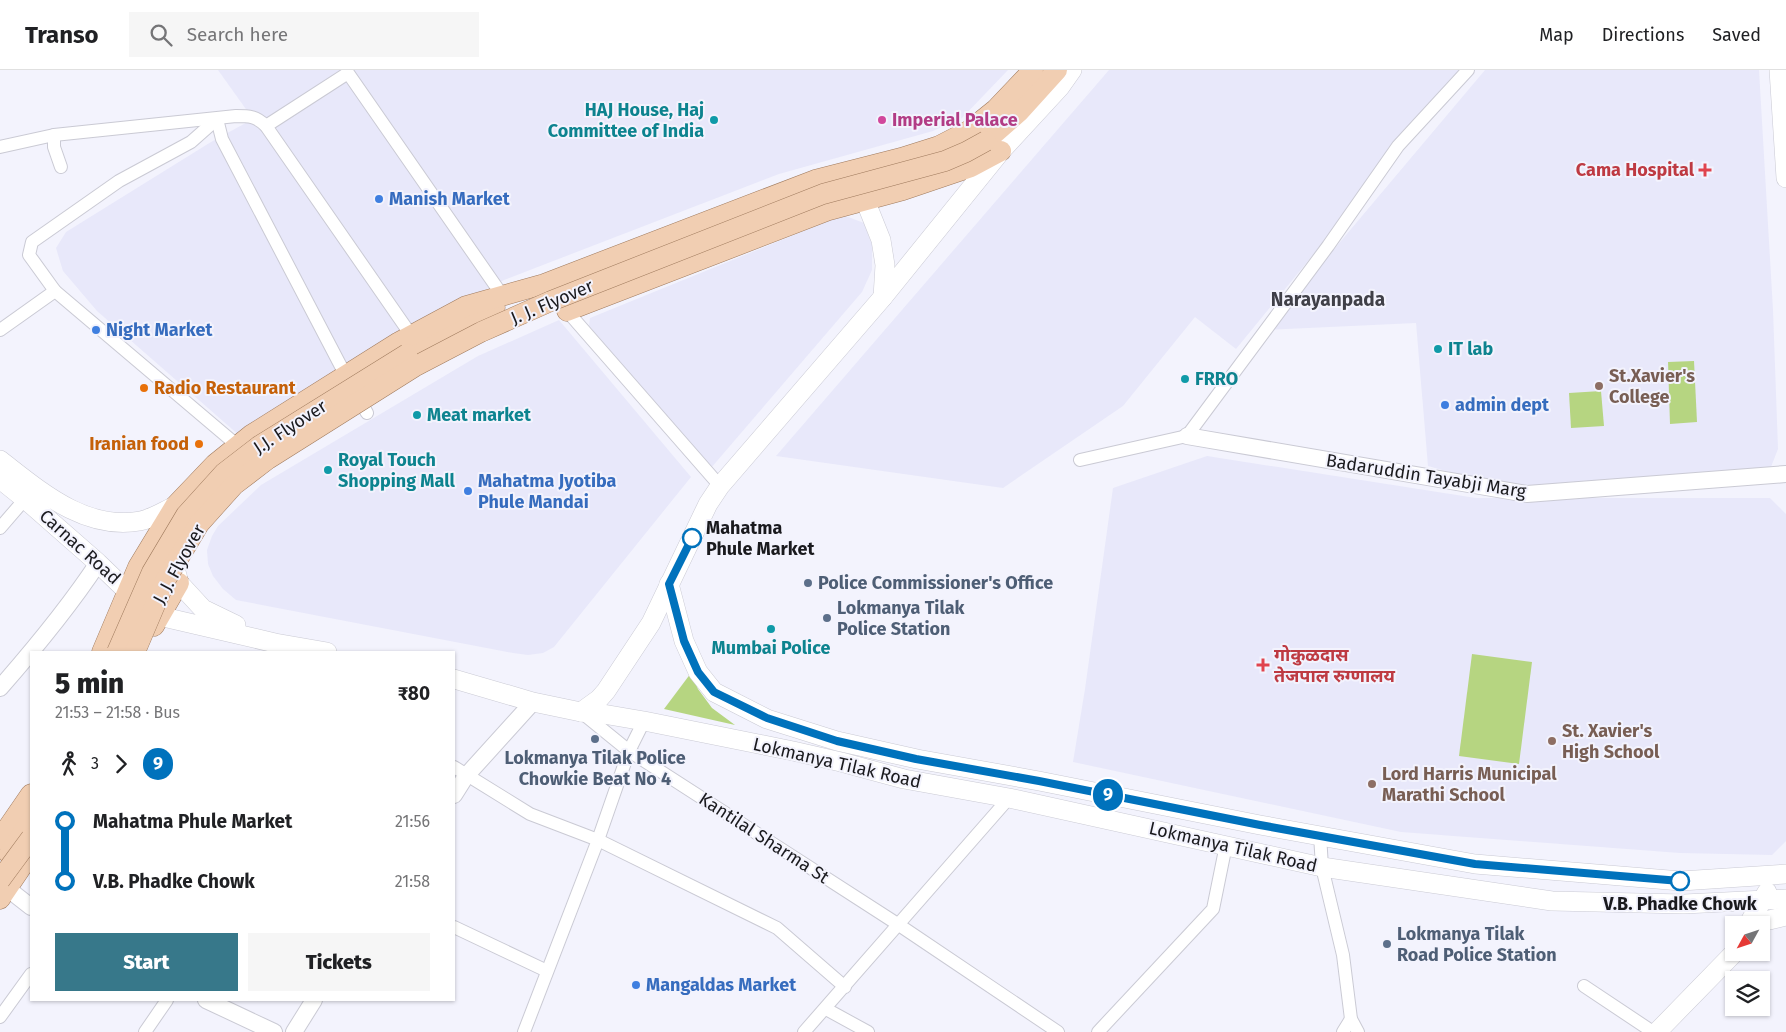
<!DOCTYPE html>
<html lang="en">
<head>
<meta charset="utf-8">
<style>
  body { margin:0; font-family:"Fira Sans","Noto Sans Devanagari",sans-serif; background:#f6f6f6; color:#202124; height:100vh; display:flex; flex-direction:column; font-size:19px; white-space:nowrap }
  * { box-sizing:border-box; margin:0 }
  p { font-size:16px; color:#757577 }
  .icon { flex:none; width:28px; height:28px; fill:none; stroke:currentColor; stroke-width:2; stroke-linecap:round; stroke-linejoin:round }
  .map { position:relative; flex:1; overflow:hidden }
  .side { position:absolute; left:30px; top:581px; width:425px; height:350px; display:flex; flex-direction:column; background:#fff; border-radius:0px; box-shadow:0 1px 4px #0004 }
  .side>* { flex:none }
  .badge { padding:0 10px; border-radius:16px; font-size:18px; line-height:32px }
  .needle { width:32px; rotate:230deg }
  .buttons { position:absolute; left:1725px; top:846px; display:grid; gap:10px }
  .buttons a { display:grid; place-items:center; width:45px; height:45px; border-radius:0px; background:#fff; box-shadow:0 1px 4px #0004; font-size:25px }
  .map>.badge { position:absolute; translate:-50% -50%; box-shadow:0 0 0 2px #fff }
  .legs { display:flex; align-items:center; gap:8px; height:55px; padding:0 25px; font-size:16px }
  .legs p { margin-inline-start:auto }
  .headline { display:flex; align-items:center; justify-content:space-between; height:85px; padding:0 25px }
  h1 { font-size:28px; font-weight:800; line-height:38px }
  .cta { display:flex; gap:10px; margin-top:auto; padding:10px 25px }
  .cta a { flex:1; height:58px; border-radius:0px; background:#37788a; color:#fff; font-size:20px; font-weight:800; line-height:58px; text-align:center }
  .cta a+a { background:#f6f6f6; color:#202124 }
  ul { padding:0 25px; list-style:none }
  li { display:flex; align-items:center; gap:18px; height:60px; font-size:19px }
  li i { display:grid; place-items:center; width:8px; height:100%; margin:0 6px; background:currentColor }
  li i::after { content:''; width:12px; height:12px; margin:-6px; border:4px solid; border-radius:50%; background:#fff }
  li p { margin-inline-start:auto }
  li:first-child i { background:linear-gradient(#0000 50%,currentColor 0) }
  li:last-child i { background:linear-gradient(currentColor 50%,#0000 0) }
  header { display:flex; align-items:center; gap:30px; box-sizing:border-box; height:70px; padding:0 25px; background:#fff; border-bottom:1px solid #e0e0e0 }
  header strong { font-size:24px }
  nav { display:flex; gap:28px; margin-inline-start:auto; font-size:18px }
  .search { width:350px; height:45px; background:#f6f6f6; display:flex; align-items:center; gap:12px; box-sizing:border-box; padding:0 18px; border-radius:0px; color:#757577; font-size:19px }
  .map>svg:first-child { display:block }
</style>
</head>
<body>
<header>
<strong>Transo</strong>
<div class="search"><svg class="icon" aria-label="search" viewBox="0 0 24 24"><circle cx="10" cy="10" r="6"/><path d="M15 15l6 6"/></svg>Search here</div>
<nav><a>Map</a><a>Directions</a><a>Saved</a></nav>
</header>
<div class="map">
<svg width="1786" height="962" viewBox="0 0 1786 962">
  <rect width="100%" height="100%" fill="#f3f3fd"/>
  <!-- built -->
  <g fill="#e8e8fa">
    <path d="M218 0H1008L962 48 933 61 779 104 504 210 403 263 240 366 97 241 63 201 56 178 66 162 211 72 253 49Z"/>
    <path d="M1109 0H1464L1236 279 1195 247 1123 336 1003 418 776 386Z"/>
    <path d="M1485 0H1759L1773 240 1778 379 1769 402 1520 422 1428 396 1416 253 1266 260Z"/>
    <path d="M843 145 864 153 872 175V200L862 222 711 398 589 256 590 248Z"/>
    <path d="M559 250 691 407 554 577 543 583 528 585 513 583 236 530 223 519 213 506 208 494 207 480 212 466 218 456 261 415 478 286Z"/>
    <path d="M1207 386 1476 428H1770L1786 444V771L1772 785 1680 783 1401 762 1073 692 1085 619 1113 418Z"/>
  </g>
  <!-- green -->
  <g fill="#b6d581">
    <path d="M1694 291 1697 352 1670 354 1668 292Z"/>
    <path d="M1601 321 1604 356 1571 358 1569 323Z"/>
    <path d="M1472 584 1532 592 1519 694 1459 686Z"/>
    <path d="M691 603 698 619 712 638 735 655 664 639Z"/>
  </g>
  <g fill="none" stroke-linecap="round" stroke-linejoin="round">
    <defs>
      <g id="minor">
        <path d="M217 49 191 72 119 111 32 172 29 185 55 221 238 376"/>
        <path d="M217 49 222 69 346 306 367 343"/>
        <path d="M266 56 348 3 502 225"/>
        <path d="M54 65V77L61 97"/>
        <path d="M0 77 54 65 236 46C249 46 256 46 266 56L411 265"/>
        <path d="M567 241 720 416"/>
        <path d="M0 260 55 221"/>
        <path d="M1080 390 1187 366 1328 176 1398 76 1468 0"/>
        <path d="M0 458 25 429"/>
        <path d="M581 642 629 681 899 855 1058 962"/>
        <path d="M454 697 530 744 598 770 777 858 845 917"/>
        <path d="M1320 765 1322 797 1343 885 1351 949 1358 962"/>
        <path d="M454 857 547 901"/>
        <path d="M1584 916 1653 962"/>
        <path d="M826 939 868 962"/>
        <path d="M0 947 31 904"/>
        <path d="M145 962 167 930"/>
        <path d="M524 962 598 770 629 681 644 651"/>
        <path d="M804 962 1009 728"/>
        <path d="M1098 962 1213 839 1226 775"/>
        <path d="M1343 962 1351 949"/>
      </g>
      <g id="tertiary">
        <path d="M1187 366 1527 424 1786 404"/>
        <path d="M0 618C35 578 69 537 98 493"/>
        <path d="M454 725 466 706 533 632"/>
        <path d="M3 807 8 819 31 837"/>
        <path d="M206 930 274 962"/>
        <path d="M294 962 314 930"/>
      </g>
      <g id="secondary">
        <path d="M1779 0 1786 108"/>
        <path d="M853 120 865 130 881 170 885 195 883 227"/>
        <path d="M0 390C40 421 85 461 140 451 152 449 164 441 175 436"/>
        <path d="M0 409 25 429 98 493 128 522 146 533 159 546 275 573 327 582"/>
        <path d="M175 498 179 513 203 539 236 555"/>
        <path d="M669 514 684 571 698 602 714 622 767 649 837 671 917 689 1039 711 1260 755 1475 794 1681 811 1786 804"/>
        <path d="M454 609 533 632 581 642 603 644 644 651 793 681 841 692 904 709 1009 728 1322 797 1552 831 1684 834 1786 829"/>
        <path d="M581 642 599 629 606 621 651 553 708 434 720 416 883 227 1001 81 1060 17 1072 0"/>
        <path d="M1748 855 1767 822"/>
        <path d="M1761 855 1765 851 1786 846"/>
        <path d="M1657 962 1735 882"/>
      </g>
      <g id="primary">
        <path d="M986 71 1019 42 1057 0"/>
        <path d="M567 241 829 140 903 120 971 97 1001 81"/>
        <path d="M407 284 495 238"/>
        <path d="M154 556 179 513"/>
        <path d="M102 582 138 497 175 436 215 394 251 365 399 272 466 236 544 214 815 110 901 88 939 76 970 60 996 39 1033 0"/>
        <path d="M0 769 31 724"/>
        <path d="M9 784 31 750"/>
        <path d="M0 829 31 783"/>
      </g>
    </defs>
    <!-- minor casing -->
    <use href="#minor" stroke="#cacad4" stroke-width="14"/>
    <!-- tertiary casing -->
    <use href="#tertiary" stroke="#cacad4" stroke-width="18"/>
    <!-- secondary casing -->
    <use href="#secondary" stroke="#cacad4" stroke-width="20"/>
    <!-- primary casing -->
    <use href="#primary" stroke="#9f7a5d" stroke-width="21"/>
    <!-- minor -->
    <use href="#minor" stroke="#fff" stroke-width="12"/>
    <!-- tertiary -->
    <use href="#tertiary" stroke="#fff" stroke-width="16"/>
    <!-- secondary -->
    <use href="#secondary" stroke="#fff" stroke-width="19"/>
    <!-- primary -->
    <use href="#primary" stroke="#f1ceb2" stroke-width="20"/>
    <defs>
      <g id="primary-bridge">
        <path d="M117 582 152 502 186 445 224 403 259 376 407 284"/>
        <path d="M135 582 166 509 199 454 234 415 268 389 414 297 481 262 551 231 823 124 945 91 966 82 986 71"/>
        <path d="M0 810 31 768"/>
      </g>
    </defs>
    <!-- primary-bridge casing -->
    <use href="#primary-bridge" stroke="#9f7a5d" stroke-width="21" stroke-linecap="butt"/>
    <!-- primary-bridge -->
    <use href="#primary-bridge" stroke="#f1ceb2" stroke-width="20"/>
  </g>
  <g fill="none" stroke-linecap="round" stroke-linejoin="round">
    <defs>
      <path id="line-1" d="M692 468 669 514 684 571 698 602 714 622 767 648 837 671 916 689 1039 711 1260 755 1475 794 1680 811"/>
    </defs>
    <!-- line-1 casing -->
    <use href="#line-1" stroke="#fff" stroke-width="11"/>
    <!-- line-1 -->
    <use href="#line-1" stroke="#0072bc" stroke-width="8"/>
  </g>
  <!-- markers -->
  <g fill="#0f9aa8" stroke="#f3f3fd" stroke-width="2">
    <circle cx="714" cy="50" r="5"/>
    <circle cx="1438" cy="279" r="5"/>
    <circle cx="1185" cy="309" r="5"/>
    <circle cx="417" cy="345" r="5"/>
    <circle cx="328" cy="400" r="5"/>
    <circle cx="771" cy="559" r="5"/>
  </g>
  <circle fill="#d1479c" stroke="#f3f3fd" stroke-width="2" cx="882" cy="50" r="5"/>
  <g fill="#e0444e" stroke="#f3f3fd" stroke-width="2">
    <path d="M1702.5 92.5h5v5h5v5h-5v5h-5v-5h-5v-5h5z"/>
    <path d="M1260.5 587.5h5v5h5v5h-5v5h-5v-5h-5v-5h5z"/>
  </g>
  <g fill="#3f7fe0" stroke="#f3f3fd" stroke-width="2">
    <circle cx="379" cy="129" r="5"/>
    <circle cx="96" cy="260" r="5"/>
    <circle cx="1445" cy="335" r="5"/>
    <circle cx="468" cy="421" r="5"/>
    <circle cx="636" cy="915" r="5"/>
  </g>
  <g fill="#8d6e63" stroke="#f3f3fd" stroke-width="2">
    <circle cx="1599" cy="316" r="5"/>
    <circle cx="1552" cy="671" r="5"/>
    <circle cx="1372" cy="714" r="5"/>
  </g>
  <g fill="#e8710a" stroke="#f3f3fd" stroke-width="2">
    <circle cx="144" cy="318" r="5"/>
    <circle cx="199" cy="374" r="5"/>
  </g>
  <g fill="#fff" stroke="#0072bc" stroke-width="2.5">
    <circle cx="692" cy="468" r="9"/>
    <circle cx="1680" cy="811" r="9"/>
  </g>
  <g fill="#5c6f8a" stroke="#f3f3fd" stroke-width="2">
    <circle cx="808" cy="513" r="5"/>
    <circle cx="827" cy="548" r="5"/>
    <circle cx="595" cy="669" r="5"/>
    <circle cx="1387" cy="874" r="5"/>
  </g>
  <g text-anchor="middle" stroke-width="4" stroke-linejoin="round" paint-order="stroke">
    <!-- culture labels -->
    <g font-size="18" font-weight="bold" fill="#0d838f" stroke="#f3f3fd" text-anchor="start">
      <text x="704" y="46" text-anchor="end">HAJ House, Haj<tspan x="704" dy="21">Committee of India</tspan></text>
      <text x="1448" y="285">IT lab</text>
      <text x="1195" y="315">FRRO</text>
      <text x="427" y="351">Meat market</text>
      <text x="338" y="396">Royal Touch<tspan x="338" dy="21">Shopping Mall</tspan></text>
      <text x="771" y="584" text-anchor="middle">Mumbai Police</text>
    </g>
    <!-- hotel labels -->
    <g font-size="18" font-weight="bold" fill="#b23c85" stroke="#f3f3fd" text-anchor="start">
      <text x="892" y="56">Imperial Palace</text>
    </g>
    <!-- health labels -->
    <g font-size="18" font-weight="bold" fill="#be3a42" stroke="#f3f3fd" text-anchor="end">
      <text x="1694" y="106">Cama Hospital</text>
      <text x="1274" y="591" text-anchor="start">गोकुळदास<tspan x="1274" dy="21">तेजपाल रुग्णालय</tspan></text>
    </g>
    <!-- shop labels -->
    <g font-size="18" font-weight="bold" fill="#366cbe" stroke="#f3f3fd" text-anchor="start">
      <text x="389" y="135">Manish Market</text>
      <text x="106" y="266">Night Market</text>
      <text x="1455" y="341">admin dept</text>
      <text x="478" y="417">Mahatma Jyotiba<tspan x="478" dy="21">Phule Mandai</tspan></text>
      <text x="646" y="921">Mangaldas Market</text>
    </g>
    <!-- street labels -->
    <g font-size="18" fill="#1a1a1e" stroke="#f3f3fd">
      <text transform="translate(552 232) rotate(-23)" y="6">J. J. Flyover</text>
      <text transform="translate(290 357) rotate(-33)" y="6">J.J. Flyover</text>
      <text transform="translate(1426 406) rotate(9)" y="6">Badaruddin Tayabji Marg</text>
      <text transform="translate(80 477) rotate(42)" y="6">Carnac Road</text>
      <text transform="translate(179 494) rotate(-61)" y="6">J. J. Flyover</text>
      <text transform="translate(837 693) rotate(13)" y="6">Lokmanya Tilak Road</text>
      <text transform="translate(764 768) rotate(33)" y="6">Kantilal Sharma St</text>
      <text transform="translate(1233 777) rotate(13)" y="6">Lokmanya Tilak Road</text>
    </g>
    <!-- education labels -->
    <g font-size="18" font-weight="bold" fill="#785e54" stroke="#f3f3fd" text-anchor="start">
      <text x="1609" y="312">St.Xavier's<tspan x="1609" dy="21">College</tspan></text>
      <text x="1562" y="667">St. Xavier's<tspan x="1562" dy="21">High School</tspan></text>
      <text x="1382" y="710">Lord Harris Municipal<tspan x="1382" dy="21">Marathi School</tspan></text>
    </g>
    <!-- food labels -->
    <g font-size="18" font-weight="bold" fill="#c56008" stroke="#f3f3fd" text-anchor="start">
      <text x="154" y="324">Radio Restaurant</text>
      <text x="189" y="380" text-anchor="end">Iranian food</text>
    </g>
    <!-- stop labels -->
    <g font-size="18" font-weight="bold" fill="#1a1a1e" stroke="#f3f3fd" text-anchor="start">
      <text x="706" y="464">Mahatma<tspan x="706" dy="21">Phule Market</tspan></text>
      <text x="1680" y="840" text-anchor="middle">V.B. Phadke Chowk</text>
    </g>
    <!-- service labels -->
    <g font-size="18" font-weight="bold" fill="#4e5e75" stroke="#f3f3fd" text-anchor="start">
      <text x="818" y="519">Police Commissioner's Office</text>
      <text x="837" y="544">Lokmanya Tilak<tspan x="837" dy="21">Police Station</tspan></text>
      <text x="595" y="694" text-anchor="middle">Lokmanya Tilak Police<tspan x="595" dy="21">Chowkie Beat No 4</tspan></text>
      <text x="1397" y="870">Lokmanya Tilak<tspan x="1397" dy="21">Road Police Station</tspan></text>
    </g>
    <!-- neighbourhood labels -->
    <g font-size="19" font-weight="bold" fill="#404048" stroke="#f3f3fd">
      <text x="1328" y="236">Narayanpada</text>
    </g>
  </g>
</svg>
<div class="buttons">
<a><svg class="needle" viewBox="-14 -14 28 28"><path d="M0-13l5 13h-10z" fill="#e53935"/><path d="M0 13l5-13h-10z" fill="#757577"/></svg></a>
<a><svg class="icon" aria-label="layers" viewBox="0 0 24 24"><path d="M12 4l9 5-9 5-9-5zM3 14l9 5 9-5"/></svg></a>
</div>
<b class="badge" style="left:1108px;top:725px;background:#0072bc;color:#fff">9</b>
<section class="side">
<div class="headline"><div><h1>5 min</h1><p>21:53 – 21:58 · Bus</p></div><b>₹80</b></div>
<div class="legs"><svg class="icon" aria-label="walk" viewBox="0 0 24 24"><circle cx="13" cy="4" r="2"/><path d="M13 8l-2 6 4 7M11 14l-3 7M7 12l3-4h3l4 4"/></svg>3<svg class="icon" aria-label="forward" viewBox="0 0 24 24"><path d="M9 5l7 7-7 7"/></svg><b class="badge" style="background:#0072bc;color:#fff">9</b></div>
<ul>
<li><i style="color:#0072bc"></i><b>Mahatma Phule Market</b><p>21:56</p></li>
<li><i style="color:#0072bc"></i><b>V.B. Phadke Chowk</b><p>21:58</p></li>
</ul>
<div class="cta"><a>Start</a><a>Tickets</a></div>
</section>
</div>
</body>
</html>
